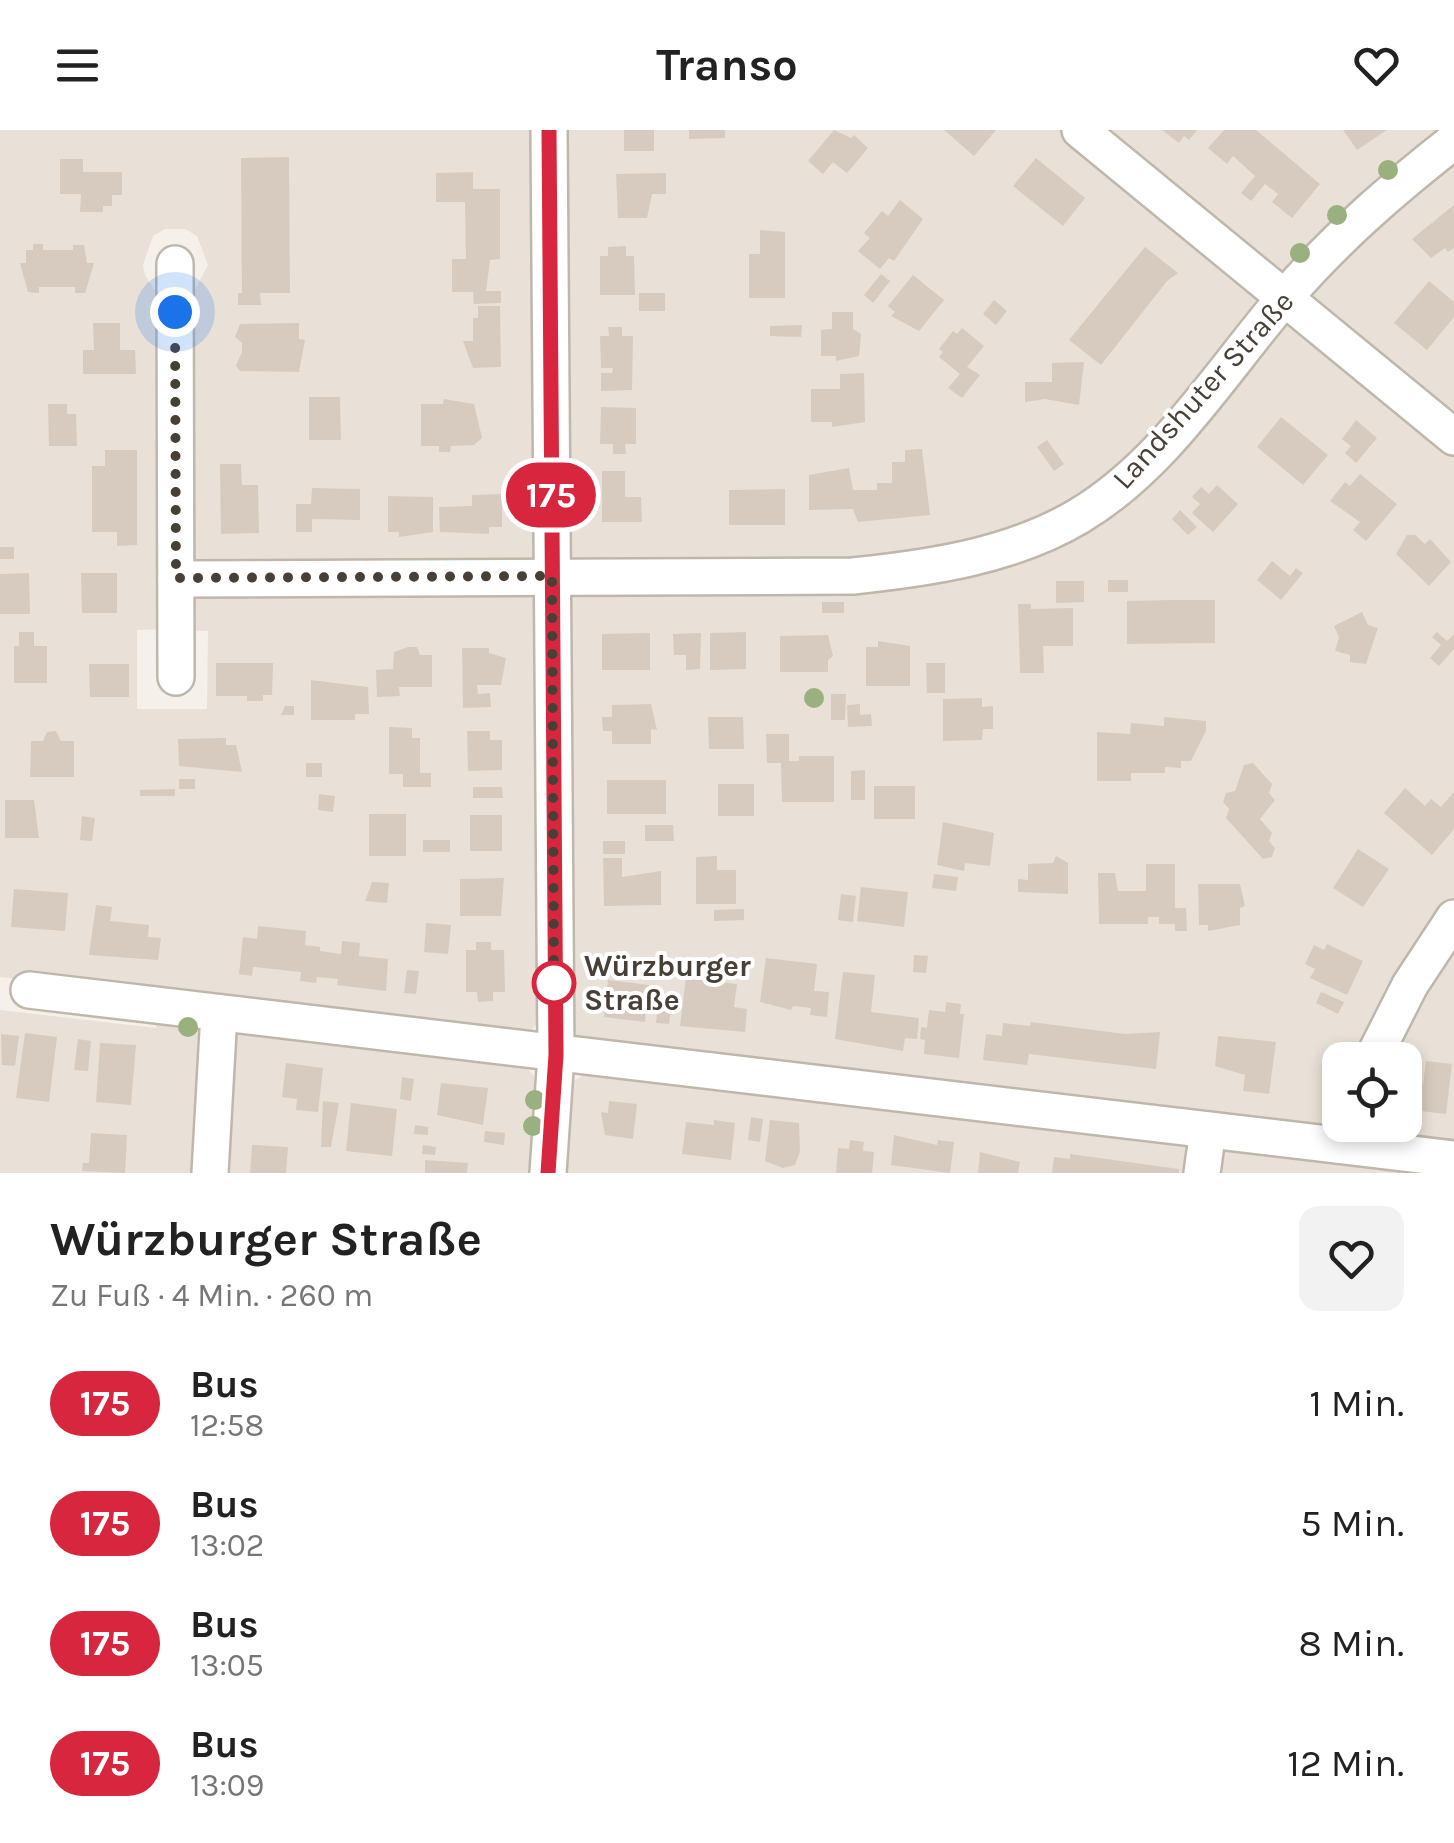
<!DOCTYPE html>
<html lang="de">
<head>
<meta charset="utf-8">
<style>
  body { margin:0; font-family:Karla,sans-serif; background:#f2f2f2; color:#222; height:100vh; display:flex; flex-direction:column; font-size:38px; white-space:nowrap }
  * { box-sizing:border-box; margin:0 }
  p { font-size:32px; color:#767676 }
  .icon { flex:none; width:55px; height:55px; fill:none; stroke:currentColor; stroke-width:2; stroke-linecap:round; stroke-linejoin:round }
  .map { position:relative; height:1043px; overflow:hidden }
  .side { display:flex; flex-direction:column; background:#fff; flex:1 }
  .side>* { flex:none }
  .badge { padding:0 20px; border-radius:32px; font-size:35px; line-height:65px }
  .buttons { position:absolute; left:1322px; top:912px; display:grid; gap:20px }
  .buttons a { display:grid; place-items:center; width:100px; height:100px; border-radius:20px; background:#fff; box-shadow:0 5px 15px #0003; font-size:50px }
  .you { position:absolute; width:50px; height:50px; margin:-25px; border:8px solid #fff; border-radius:50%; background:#1a73e8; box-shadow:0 0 0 15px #1a73e833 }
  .map>.badge { position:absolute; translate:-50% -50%; box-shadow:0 0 0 5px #fff }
  .round { display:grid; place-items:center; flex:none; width:105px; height:105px; border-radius:20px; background:#f2f2f2 }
  .overview { display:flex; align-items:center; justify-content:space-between; height:170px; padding:0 50px }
  h1 { font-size:48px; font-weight:700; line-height:75px }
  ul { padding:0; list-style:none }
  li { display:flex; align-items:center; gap:30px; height:120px; padding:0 50px }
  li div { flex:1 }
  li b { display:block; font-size:38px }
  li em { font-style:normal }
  li .badge { min-width:110px; font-weight:700; text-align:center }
  header { display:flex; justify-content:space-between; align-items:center; height:130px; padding:0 50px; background:#fff; font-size:45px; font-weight:700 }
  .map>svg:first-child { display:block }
</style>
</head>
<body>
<header><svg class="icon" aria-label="menu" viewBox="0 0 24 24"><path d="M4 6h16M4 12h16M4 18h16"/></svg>Transo<svg class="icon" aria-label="heart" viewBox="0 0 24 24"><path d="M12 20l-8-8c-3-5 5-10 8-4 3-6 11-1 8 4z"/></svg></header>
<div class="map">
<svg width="1454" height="1043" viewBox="0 0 1454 1043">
  <rect width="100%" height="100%" fill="#f5f0e9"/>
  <!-- residential -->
  <g fill="#e9e1d7">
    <path d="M0 0H538L537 424 532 430 206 438 189 430 187 175 208 135 197 106 185 99H165L153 106 143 135 145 145 163 173 169 499 137 500V579H207L208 501 182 500 187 470 198 461 534 465 538 470 541 889 529 903 512 908 0 847Z"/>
    <path d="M562 0H1062L1264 170 1147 323 1075 380 926 429 575 431 570 427Z"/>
    <path d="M1099 0H1446L1283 145Z"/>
    <path d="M1454 32V292L1308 171 1307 161 1388 79Z"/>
    <path d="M1289 189 1454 322V781L1363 930H1340V975L1326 993 1316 999 574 908 570 902 569 468 575 462 632 459 1055 404Z"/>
    <path d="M1454 799V1017L1366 1003 1362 995H1405V930H1380Z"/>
    <path d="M0 880 156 898 158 886 200 897 205 905 202 1043H0Z"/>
    <path d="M243 898 527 938 538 951 535 1043H219L230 910Z"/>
    <path d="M588 943 1454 1043H560L567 960 573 951Z"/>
  </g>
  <!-- building -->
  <g fill="#d6cbbe">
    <rect x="624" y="0" width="30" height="21"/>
    <path d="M689 0H725V8L689 9Z"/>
    <path d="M834 0 851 8 854 5 868 18 847 43 833 32 823 44 808 31Z"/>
    <path d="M944 0H996L974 26Z"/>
    <path d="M1162 0H1197L1189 10 1184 6 1179 13Z"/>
    <path d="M1224 0H1256L1320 54 1292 88 1272 72 1278 64 1265 54 1251 71 1241 63 1255 46 1233 26 1227 34 1208 18Z"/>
    <path d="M1343 0H1387L1357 20Z"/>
    <path d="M289 27 290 163H260L261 175H238V163H242L241 28Z"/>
    <path d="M1036 28 1085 68 1063 96 1013 56Z"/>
    <path d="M60 29H83V42H122V65H112V76H103V82H80L81 64H60Z"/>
    <path d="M473 42V59H500V129L490 130 486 161H501V173L474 174 473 162H452V129H466L465 72H436V43Z"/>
    <path d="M666 43V64H652L647 88H618L616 44Z"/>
    <path d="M900 70 923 89 894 131 889 128 880 139 858 121 870 108 864 103 882 81 888 86Z"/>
    <path d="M1454 75V118L1448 122 1445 118 1431 128 1412 109Z"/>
    <path d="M760 100 785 102V168H749V124H760Z"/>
    <path d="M33 114H43V120H73V115H84L87 133H94L85 163H75V157H39V163L28 162 20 133H26V120H33Z"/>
    <path d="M626 116V126H634L635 165H600V126H608V117Z"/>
    <path d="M1145 117 1178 143 1167 151 1101 235 1069 210Z"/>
    <path d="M881 144 890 151 873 173 864 165Z"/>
    <path d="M913 145 944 170 919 201 891 186 895 182 888 176Z"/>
    <path d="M1429 151 1454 172V187L1427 220 1394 193Z"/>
    <rect x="639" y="163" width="26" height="18"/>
    <path d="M994 170 1007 181 996 195 983 184Z"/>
    <path d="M478 176H500L501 237 473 238 463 211H473V188H478Z"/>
    <path d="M832 182H853V199L861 204 859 226 836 231V226H821V200L832 199Z"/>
    <path d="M93 193H120V220H135L136 244H83V220H94Z"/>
    <path d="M299 193V209L305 210 299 242 240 241 236 236 242 222V213L235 207 240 194Z"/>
    <path d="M802 195 801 207 770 206V196Z"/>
    <path d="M608 197H622V206H633L632 260 601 261V243H612L613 238H601L600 206H609Z"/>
    <path d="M962 198 984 216 967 237 980 245 962 268 948 258 960 244 939 227 943 222 939 219 953 201 957 204Z"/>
    <path d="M1084 232 1079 275 1045 269 1025 272V252H1052V233Z"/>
    <path d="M864 243 865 292 832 297V292H811V259H840V244Z"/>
    <path d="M309 267H340L341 310H309Z"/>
    <path d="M444 269 474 274 482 308 474 315 451 316 450 322H439V316H421V274H443Z"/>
    <path d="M48 274H67V284H76L77 316H49Z"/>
    <path d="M601 277 636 278V314H625L626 324H613V314H600Z"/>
    <path d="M1281 287 1328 325 1303 355 1257 317Z"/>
    <path d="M1356 290 1377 308 1356 333 1345 323 1351 316 1342 309Z"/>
    <path d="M1047 310 1064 334 1054 341 1037 317Z"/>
    <path d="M922 319 930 385 858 392 853 379 809 380V345L849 338 853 360H877V353H892V332H905V320Z"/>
    <path d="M105 320H137V415L117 416V402H92V336H105Z"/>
    <path d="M220 334H241L242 355H258L259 403 221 404Z"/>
    <path d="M602 341H625V367H641L642 392H602Z"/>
    <path d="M1360 344 1397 374 1366 411 1353 400 1360 392 1330 371 1345 352 1350 356Z"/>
    <path d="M1217 355 1238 374 1213 402 1192 383 1200 374 1192 367 1201 357 1209 364Z"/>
    <path d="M312 358 360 359V390L312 389V402H296V374H311Z"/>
    <path d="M785 359V395H729V360Z"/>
    <path d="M502 364V397H489V404L440 402 439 377 472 376V365Z"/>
    <path d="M388 366 433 367V402L399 407V402H388Z"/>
    <path d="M1180 380 1197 397 1188 405 1172 389Z"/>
    <path d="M1407 405H1415L1425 414 1430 409 1451 432 1429 456 1396 424Z"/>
    <rect x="0" y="417" width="14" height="12"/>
    <path d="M1272 431 1290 446 1296 438 1303 443 1281 470 1257 450Z"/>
    <path d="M29 443 30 484H0V444Z"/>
    <path d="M81 443H117V483H82Z"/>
    <rect x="1108" y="450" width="20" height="12"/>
    <path d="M1056 451H1084V472L1056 473Z"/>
    <path d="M1171 470H1215V513L1127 514V471Z"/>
    <rect x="822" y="472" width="22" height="11"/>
    <path d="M1018 474H1031V479L1073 478V516H1043L1044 543H1020Z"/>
    <path d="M1362 482 1368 495 1378 498 1366 534 1350 532V525L1335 521 1339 507 1334 496Z"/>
    <path d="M19 502H34V516H47V553H14V516H19Z"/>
    <path d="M746 502V539L710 540V503Z"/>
    <path d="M1437 502 1447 511 1454 504V519L1439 536 1430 528 1441 515 1432 507Z"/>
    <path d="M650 503V540H602V504Z"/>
    <path d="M701 503 700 539 686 540V525H674L673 504Z"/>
    <path d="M828 505 833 526 828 530V542H780V506Z"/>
    <path d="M878 511 910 516V556H866V517H878Z"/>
    <path d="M408 517H417L420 525H432V557H399L400 566 377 567 376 540 393 539 394 522Z"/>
    <path d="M462 518H489V523L506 528 501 555H477L478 564 490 563 491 577 463 578Z"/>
    <path d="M216 533H273L272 565H263V571H247V566H216Z"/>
    <path d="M926 533H945V563H927Z"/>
    <path d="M89 534H129V567H90Z"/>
    <path d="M311 550 368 557 369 584H355V590H311Z"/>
    <path d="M831 564H846L845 590H831Z"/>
    <path d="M982 568V577L993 576V599H983L982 610 943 611V569Z"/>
    <path d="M651 574 657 600 651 599V614H612V601H603L602 587H612V575Z"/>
    <path d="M860 574V585L871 584 872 596 848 597 847 575Z"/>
    <path d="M285 576H294V585H281Z"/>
    <path d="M708 587H743L744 619H709Z"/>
    <path d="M1164 587 1206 591V601L1191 631H1181V638L1165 637V643H1131V651H1097V602L1130 604 1131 593 1164 596Z"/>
    <path d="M389 597 412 598V608H420V643H431V657H403V644H389Z"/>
    <path d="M56 601 61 611H74V647H30L31 611H43L47 602Z"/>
    <path d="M467 601H490V610H502V640L468 641Z"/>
    <path d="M766 604H789V631H799V626H834V672H782L781 633H767Z"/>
    <path d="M226 608V615H236L242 642 179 636 178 609Z"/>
    <rect x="306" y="633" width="16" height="14"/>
    <path d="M1253 633 1272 654 1269 663 1275 670 1260 689 1272 703 1269 711 1275 718 1272 727 1263 729 1226 688 1229 679 1223 672 1226 663 1235 661 1244 635Z"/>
    <path d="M865 640V670H851V641Z"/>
    <rect x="179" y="649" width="16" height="10"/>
    <rect x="607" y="650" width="59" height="34"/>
    <rect x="718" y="654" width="36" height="32"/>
    <rect x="874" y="656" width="41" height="33"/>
    <path d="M473 657H502L503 668H473Z"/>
    <path d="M1405 658 1425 676 1431 669 1441 677 1454 662V699L1432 725 1384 683Z"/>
    <path d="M175 659V666H140V660Z"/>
    <path d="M319 664 335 666 333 682 318 680Z"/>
    <path d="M5 670H34L39 708H5Z"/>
    <rect x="369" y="684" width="37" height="42"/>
    <rect x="470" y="685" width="32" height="36"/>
    <path d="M82 686 95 688 92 711 80 710Z"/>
    <path d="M943 692 994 703 990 736 965 733 964 741 937 735Z"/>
    <path d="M645 695H673L674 711H645Z"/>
    <rect x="423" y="710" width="27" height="12"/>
    <rect x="603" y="711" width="22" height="13"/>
    <path d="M1358 719 1389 739 1363 777 1333 758Z"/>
    <path d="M717 726V740H736V774H696V727Z"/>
    <path d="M1056 726 1068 733V764L1018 762V749L1028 750V734L1053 733Z"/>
    <path d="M603 728H622V747L661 741V775L604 776Z"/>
    <path d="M1146 734H1175V778H1186L1187 801H1175V794H1159V787H1148V794H1099L1098 743H1115L1118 761H1146Z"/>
    <path d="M934 744 958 747 956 761 932 758Z"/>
    <path d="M504 748 501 786H460V749Z"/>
    <path d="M372 752 389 753 387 773 365 771Z"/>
    <path d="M1198 754H1240L1245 776 1240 778V795L1208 801V795H1199Z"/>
    <path d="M861 757 908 762 904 797 857 791Z"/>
    <path d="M14 759 68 763 65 801 11 797Z"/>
    <path d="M841 764 856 766 853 792 838 790Z"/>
    <path d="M96 775 112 777 110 791 149 795 148 807 161 808 158 830 89 825Z"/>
    <path d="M744 779V790L714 791V780Z"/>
    <path d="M426 793 451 795 448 824 424 822Z"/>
    <path d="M258 796 306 801 305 815 320 817V821L341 824 342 811 360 813 359 826 388 829 386 861 337 855 338 849 317 847 316 853 300 851 301 842 253 837 252 846 239 844 243 807 257 809Z"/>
    <path d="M476 812H491V820H504L505 862H493V871L478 872 477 862H466V820H476Z"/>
    <path d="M1327 814 1363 831 1347 865 1310 848 1315 839 1305 834 1314 815 1324 820Z"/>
    <path d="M914 825 928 826 926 843 913 842Z"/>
    <path d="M766 828 817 834 814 861 829 862 827 887 810 885 811 878 793 876 791 880 760 872Z"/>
    <path d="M407 840 419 841 416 864 404 863Z"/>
    <path d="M843 842 875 845 871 882 919 888 917 909 905 908 903 921 835 909Z"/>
    <path d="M686 848 737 854 734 877 747 879 745 902 680 896Z"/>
    <path d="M608 850 649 855 645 892 604 887Z"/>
    <path d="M1321 862 1344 872 1338 884 1316 873Z"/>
    <path d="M659 869 672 870 669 894 656 893Z"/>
    <path d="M946 872 961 874 960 884H964L959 928 924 924 925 910 920 909 921 897 927 898 929 880 945 882Z"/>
    <path d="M1031 892 1125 904 1160 902 1156 939 1029 924 1027 935 983 930 986 904 1002 906 1003 893 1030 896Z"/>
    <path d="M25 903 57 907 49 972 16 968Z"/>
    <path d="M1 904 19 906 15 936 2 935Z"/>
    <path d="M1218 906 1276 912 1269 964 1243 961 1245 945 1215 936Z"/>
    <path d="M78 909 91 911 88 941 74 940Z"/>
    <path d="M100 913 136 915 131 975 96 972Z"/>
    <path d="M1426 931 1452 934 1446 984 1412 980 1415 954 1423 955Z"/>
    <path d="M286 933 323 938 318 982 296 980 297 969 282 967Z"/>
    <path d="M402 947 414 949 411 971 400 969Z"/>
    <path d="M441 953 488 958 483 995 437 985Z"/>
    <path d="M323 971 339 973 331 1017H321Z"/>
    <path d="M609 971 637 974 633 1009 605 1005 601 982 608 983Z"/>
    <path d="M351 973 397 979 392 1026 346 1021Z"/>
    <path d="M751 987 763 989 760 1012 748 1010Z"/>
    <path d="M714 990 735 993 731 1030 682 1024 686 992 714 995Z"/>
    <path d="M770 990 799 993 800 1021 795 1035 783 1038 765 1031Z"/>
    <path d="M415 995 428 997V1005L414 1004Z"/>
    <path d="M485 1001 505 1003 504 1015 484 1012Z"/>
    <path d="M91 1003 127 1005 125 1043 82 1041 83 1033H89Z"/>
    <path d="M894 1005 937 1015 938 1010 954 1012 950 1043 891 1035Z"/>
    <path d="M850 1010 864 1012 863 1021 874 1022 872 1043H836L838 1018 849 1019Z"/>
    <path d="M252 1015 288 1017 286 1043H250Z"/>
    <path d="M423 1015 436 1017 435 1025 422 1024Z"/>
    <path d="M980 1022 1020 1032 1018 1043H978Z"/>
    <path d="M1070 1024 1179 1039V1043H1052L1054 1027 1070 1029Z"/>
    <path d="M425 1030 468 1033 467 1043H425Z"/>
  </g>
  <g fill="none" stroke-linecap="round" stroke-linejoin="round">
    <defs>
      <g id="minor">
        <path d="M1080 0 1454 307"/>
        <path d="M175 134 176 547"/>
        <path d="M176 449 853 446C930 438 1012 426 1079 386 1165 335 1223 239 1287 165 1338 106 1393 59 1454 11"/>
        <path d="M29 860 1454 1029"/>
        <path d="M1372 930 1410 855 1454 788"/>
        <path d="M210 1043 219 883"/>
        <path d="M548 1043 556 925 549 0"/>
        <path d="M1202 1043 1208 1000"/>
      </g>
    </defs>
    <!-- minor casing -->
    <use href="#minor" stroke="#c0b7ab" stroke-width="40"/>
    <!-- minor -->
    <use href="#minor" stroke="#fff" stroke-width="35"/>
  </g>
  <!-- trees -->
  <g fill="#9ab07f">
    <circle cx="1388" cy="40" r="10"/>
    <circle cx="1337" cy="85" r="10"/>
    <circle cx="1300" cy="123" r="10"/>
    <circle cx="814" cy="568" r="10"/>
    <circle cx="188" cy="897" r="10"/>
    <circle cx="535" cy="970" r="10"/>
    <circle cx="533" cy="996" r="10"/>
  </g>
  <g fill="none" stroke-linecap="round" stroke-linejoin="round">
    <defs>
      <path id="line" d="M548 1043 556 925 549 0"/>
    </defs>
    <!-- line casing -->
    <use href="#line" stroke="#fff" stroke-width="22"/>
    <!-- line -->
    <use href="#line" stroke="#d7263d" stroke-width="15"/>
    <!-- walk -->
    <path stroke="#484037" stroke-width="10" stroke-dasharray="0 18" d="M175 182 176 448 552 446 554 853"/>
  </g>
  <!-- markers -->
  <circle fill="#fff" stroke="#d7263d" stroke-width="5" cx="554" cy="853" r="20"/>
  <g text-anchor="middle" stroke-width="8" stroke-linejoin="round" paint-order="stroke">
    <!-- street labels -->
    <g font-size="30" fill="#484037" stroke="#fff">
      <text transform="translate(1203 260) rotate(-48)" y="10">Landshuter Straße</text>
    </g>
    <!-- stop labels -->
    <g font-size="30" font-weight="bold" fill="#484037" stroke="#fff" text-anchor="start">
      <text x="584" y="846">Würzburger<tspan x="584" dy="34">Straße</tspan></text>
    </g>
  </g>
</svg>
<div class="buttons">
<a><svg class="icon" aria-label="locate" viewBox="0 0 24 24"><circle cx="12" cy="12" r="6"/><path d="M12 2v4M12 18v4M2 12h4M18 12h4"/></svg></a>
</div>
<div class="you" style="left:175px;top:182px"></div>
<b class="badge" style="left:551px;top:365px;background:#d7263d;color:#fff">175</b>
</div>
<section class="side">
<div class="overview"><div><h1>Würzburger Straße</h1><p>Zu Fuß · 4 Min. · 260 m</p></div><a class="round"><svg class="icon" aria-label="heart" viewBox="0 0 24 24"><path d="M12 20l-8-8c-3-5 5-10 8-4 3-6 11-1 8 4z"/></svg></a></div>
<ul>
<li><span class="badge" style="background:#d7263d;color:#fff">175</span><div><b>Bus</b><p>12:58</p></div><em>1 Min.</em></li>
<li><span class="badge" style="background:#d7263d;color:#fff">175</span><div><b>Bus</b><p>13:02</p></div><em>5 Min.</em></li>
<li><span class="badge" style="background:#d7263d;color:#fff">175</span><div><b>Bus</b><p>13:05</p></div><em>8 Min.</em></li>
<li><span class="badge" style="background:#d7263d;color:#fff">175</span><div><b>Bus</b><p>13:09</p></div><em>12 Min.</em></li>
</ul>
</section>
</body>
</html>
